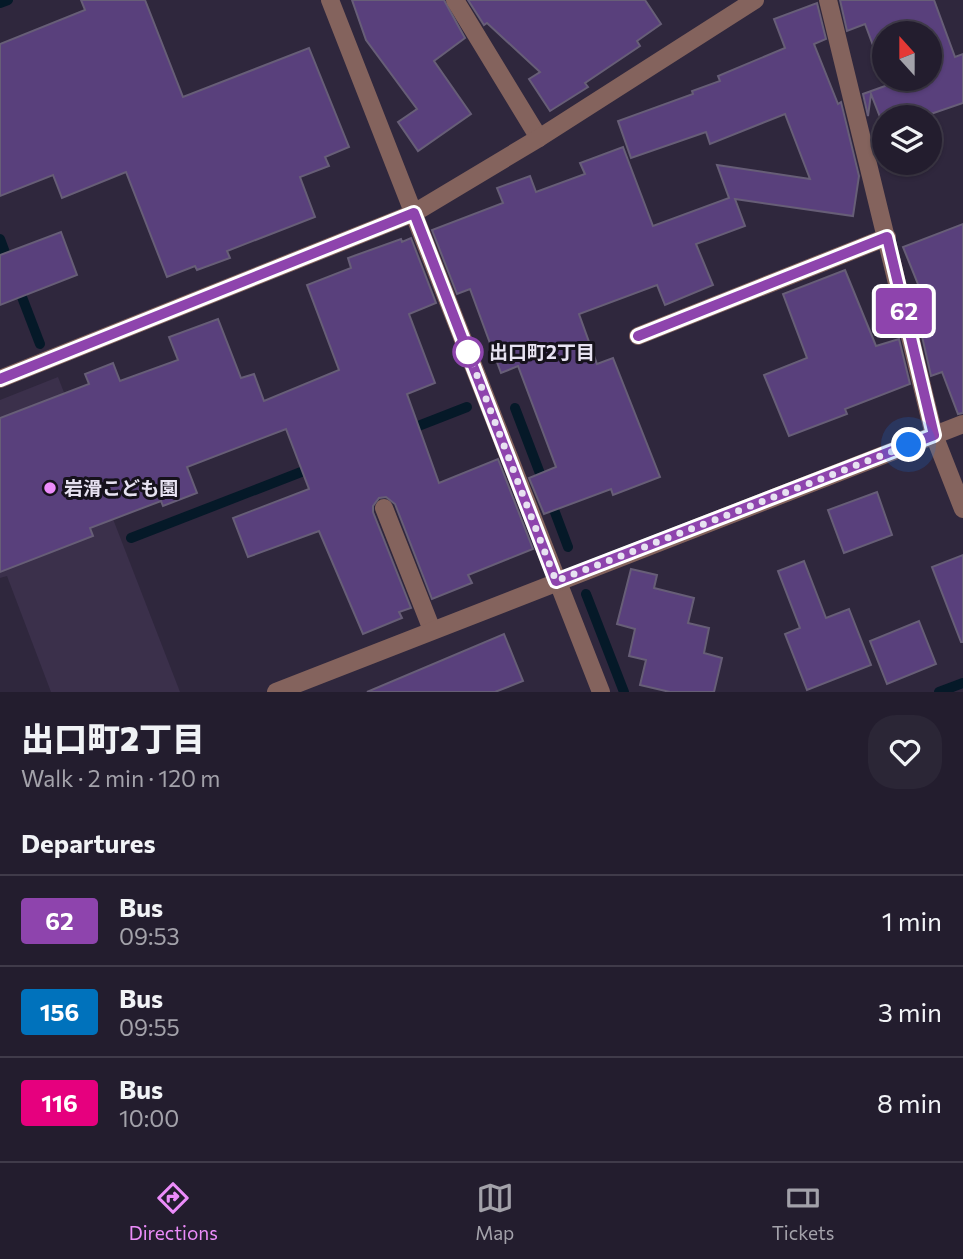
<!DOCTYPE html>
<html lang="en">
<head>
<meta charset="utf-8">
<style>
  body { margin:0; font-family:Commissioner,"Noto Sans JP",sans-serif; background:#2b2636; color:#f1f3f6; height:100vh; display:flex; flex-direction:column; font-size:26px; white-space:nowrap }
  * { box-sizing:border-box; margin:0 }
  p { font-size:23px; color:#a3a2aa }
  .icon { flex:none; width:38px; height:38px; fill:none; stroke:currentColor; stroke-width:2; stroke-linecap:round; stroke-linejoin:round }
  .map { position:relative; height:692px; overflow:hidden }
  .panel { display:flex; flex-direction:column; background:#231d2e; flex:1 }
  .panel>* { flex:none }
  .badge { padding:0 14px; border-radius:5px; font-size:24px; line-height:46px }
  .needle { width:46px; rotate:339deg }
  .tools { position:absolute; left:872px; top:21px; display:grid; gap:14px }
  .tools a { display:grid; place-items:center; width:70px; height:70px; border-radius:50%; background:#231d2e; box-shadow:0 2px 5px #0004,0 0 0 2px #403b4a; font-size:35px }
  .you { position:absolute; width:35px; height:35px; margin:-18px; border:5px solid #fff; border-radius:50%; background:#1a73e8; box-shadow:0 0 0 10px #1a73e833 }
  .map>.badge { position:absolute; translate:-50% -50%; box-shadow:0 0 0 4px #fff }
  h2 { padding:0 21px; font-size:26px; line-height:63px }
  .round { display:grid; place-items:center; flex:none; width:74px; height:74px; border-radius:28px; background:#2b2636 }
  .headline { display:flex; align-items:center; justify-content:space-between; height:119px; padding:0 21px }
  h1 { font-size:33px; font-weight:800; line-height:52px }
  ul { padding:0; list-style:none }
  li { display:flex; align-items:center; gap:21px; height:91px; padding:0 21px; border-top:2px solid #403b4a }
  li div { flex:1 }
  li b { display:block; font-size:26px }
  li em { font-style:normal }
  li .badge { min-width:77px; font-weight:700; text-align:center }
  .dock { display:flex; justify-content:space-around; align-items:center; height:98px; border-top:2px solid #403b4a; background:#231d2e; font-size:19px; color:#a3a2aa }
  .dock a { display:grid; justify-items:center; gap:4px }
  .dock .on { color:#ec8cfa }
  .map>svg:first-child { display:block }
</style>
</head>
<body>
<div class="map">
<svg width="963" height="692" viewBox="0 0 963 692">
  <rect width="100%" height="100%" fill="#2f273d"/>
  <!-- built -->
  <path fill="#3b304b" d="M58 377 180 692H51L7 576 0 578V400Z"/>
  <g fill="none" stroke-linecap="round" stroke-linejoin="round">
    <!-- stream -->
    <g stroke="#051928" stroke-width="10">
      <path d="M0 3 8 0"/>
      <path d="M0 239 10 266"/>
      <path d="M17 284 40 344"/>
      <path d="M515 408 544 484"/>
      <path d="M408 430 467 407"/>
      <path d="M550 499 568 547"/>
      <path d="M131 538 314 467"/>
      <path d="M586 594 624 692"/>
      <path d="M939 692 963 683"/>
    </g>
  </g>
  <!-- building -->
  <g fill="#59407c" stroke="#675e77" stroke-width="2">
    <path d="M81 0H145L183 97 309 48 349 147 325 157 329 166 300 177 315 217 227 251 230 258 197 270 195 266 167 277 126 172 62 198 53 175 0 196V44L85 10Z"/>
    <path d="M352 0H444L465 38 434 61 471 114 418 151 398 122 417 109 366 40Z"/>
    <path d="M468 0H645L661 24 637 41 640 46 585 83 588 87 550 111 529 79 540 72 487 23 484 25Z"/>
    <path d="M840 0H934L955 57 963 54V103L922 117H880L871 94 868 116 863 94 888 85 885 79H929V33H884V75L865 24 847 31Z"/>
    <path d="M817 3 826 39 814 44 838 104 841 102 859 176 853 216 735 199 745 226 696 244 713 285 665 305 657 285 579 314 597 364 613 358 660 477 613 495 611 489 544 514 529 478 556 467 518 366 501 373 470 289 457 294 432 230 503 203 497 188 530 176 536 192 585 174 580 163 623 147 653 226 729 198 717 165 810 179 785 114 710 144 706 132 631 158 618 121 693 94 692 91 720 81 718 76 785 48 774 19Z"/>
    <path d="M963 224V413L958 414 942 372 931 376 921 332 934 324 903 247Z"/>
    <path d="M61 232 77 275 0 305V255Z"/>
    <path d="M411 238 436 303 409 314 435 383 407 394 439 483 498 459 533 549 468 575 472 583 432 599 395 504 386 497 379 498 373 506V512L411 608 399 612 402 618 363 634 319 531 248 557 233 518 309 489 286 429 187 467 197 493 163 506 161 501 90 528 93 536 0 572V418L89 384 85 374 113 363 120 381 178 360 169 337 218 319 241 378 254 374 264 401 339 370 307 285 351 268 348 258 401 239 402 242Z"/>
    <path d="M845 270 876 346 899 339 910 384 845 409 847 414 789 436 764 375 807 358 783 294Z"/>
    <path d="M877 492 892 535 844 553 828 510Z"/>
    <path d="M963 555V642H961L932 567Z"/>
    <path d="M804 561 826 618 849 609 871 665 807 690 785 634 800 628 778 571Z"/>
    <path d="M631 569 657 575 654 588 694 598 688 623 709 628 704 653 722 658 714 692H670L640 685 646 660 629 656 635 629 617 624Z"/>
    <path d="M919 621 936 664 887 684 870 641Z"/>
    <path d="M504 634 523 681 495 692H367Z"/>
  </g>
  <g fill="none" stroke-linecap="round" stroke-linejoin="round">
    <!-- minor -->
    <g stroke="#84635d" stroke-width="18">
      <path d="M330 0 601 692"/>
      <path d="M455 0 539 138"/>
      <path d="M828 0 934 435 963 509"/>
      <path d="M638 336 887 237"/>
      <path d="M0 379 414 213 539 138 755 0"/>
      <path d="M384 508 432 630"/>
      <path d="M276 692 963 424"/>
    </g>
  </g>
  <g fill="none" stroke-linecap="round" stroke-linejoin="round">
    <defs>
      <path id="line" d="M0 379 414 213 556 581 934 435 887 237 638 336"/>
    </defs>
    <!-- line casing -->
    <use href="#line" stroke="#fff" stroke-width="16"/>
    <!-- line -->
    <use href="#line" stroke="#8e44ad" stroke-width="10"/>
    <!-- walk -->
    <path stroke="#e7e2f1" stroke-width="7" stroke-dasharray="0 12.6" d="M468 352 556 581 909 445"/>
  </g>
  <!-- markers -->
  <circle fill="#fff" stroke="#8e44ad" stroke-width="3.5" cx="468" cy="352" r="14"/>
  <circle fill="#ec8cfa" stroke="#16121c" stroke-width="2.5" cx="50" cy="488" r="7"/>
  <g text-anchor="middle" stroke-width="6" stroke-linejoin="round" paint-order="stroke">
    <!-- stop labels -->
    <g font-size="19" font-weight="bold" fill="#e7e2f1" stroke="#16121c" text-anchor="start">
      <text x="489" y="359">出口町2丁目</text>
    </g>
    <!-- poi labels -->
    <g font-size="19" font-weight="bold" fill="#e7e2f1" stroke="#16121c" text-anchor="start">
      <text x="64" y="495">岩滑こども園</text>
    </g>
  </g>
</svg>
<div class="tools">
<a><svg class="needle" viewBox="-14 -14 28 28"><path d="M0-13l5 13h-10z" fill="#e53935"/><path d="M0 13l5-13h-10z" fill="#a3a2aa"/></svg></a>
<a><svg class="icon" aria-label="layers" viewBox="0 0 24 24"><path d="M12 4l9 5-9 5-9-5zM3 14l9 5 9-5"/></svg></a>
</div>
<div class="you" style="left:909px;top:445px"></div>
<b class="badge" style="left:904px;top:311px;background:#8e44ad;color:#fff">62</b>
</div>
<section class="panel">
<div class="headline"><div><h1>出口町2丁目</h1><p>Walk · 2 min · 120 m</p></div><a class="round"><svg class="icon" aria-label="heart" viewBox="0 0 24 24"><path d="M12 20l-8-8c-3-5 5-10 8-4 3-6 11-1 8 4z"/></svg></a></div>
<h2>Departures</h2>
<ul>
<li><span class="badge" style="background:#8e44ad;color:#fff">62</span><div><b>Bus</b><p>09:53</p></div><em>1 min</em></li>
<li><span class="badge" style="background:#0072bc;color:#fff">156</span><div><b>Bus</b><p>09:55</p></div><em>3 min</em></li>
<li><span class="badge" style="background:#e6007e;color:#fff">116</span><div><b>Bus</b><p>10:00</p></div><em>8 min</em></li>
</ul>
</section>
<nav class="dock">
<a class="on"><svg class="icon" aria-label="directions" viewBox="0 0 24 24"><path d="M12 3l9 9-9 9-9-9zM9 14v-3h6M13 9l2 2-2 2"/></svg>Directions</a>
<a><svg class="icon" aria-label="map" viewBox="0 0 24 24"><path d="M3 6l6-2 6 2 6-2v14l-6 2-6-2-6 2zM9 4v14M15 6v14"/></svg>Map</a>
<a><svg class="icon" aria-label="tickets" viewBox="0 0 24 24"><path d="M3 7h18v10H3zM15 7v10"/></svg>Tickets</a>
</nav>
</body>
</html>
